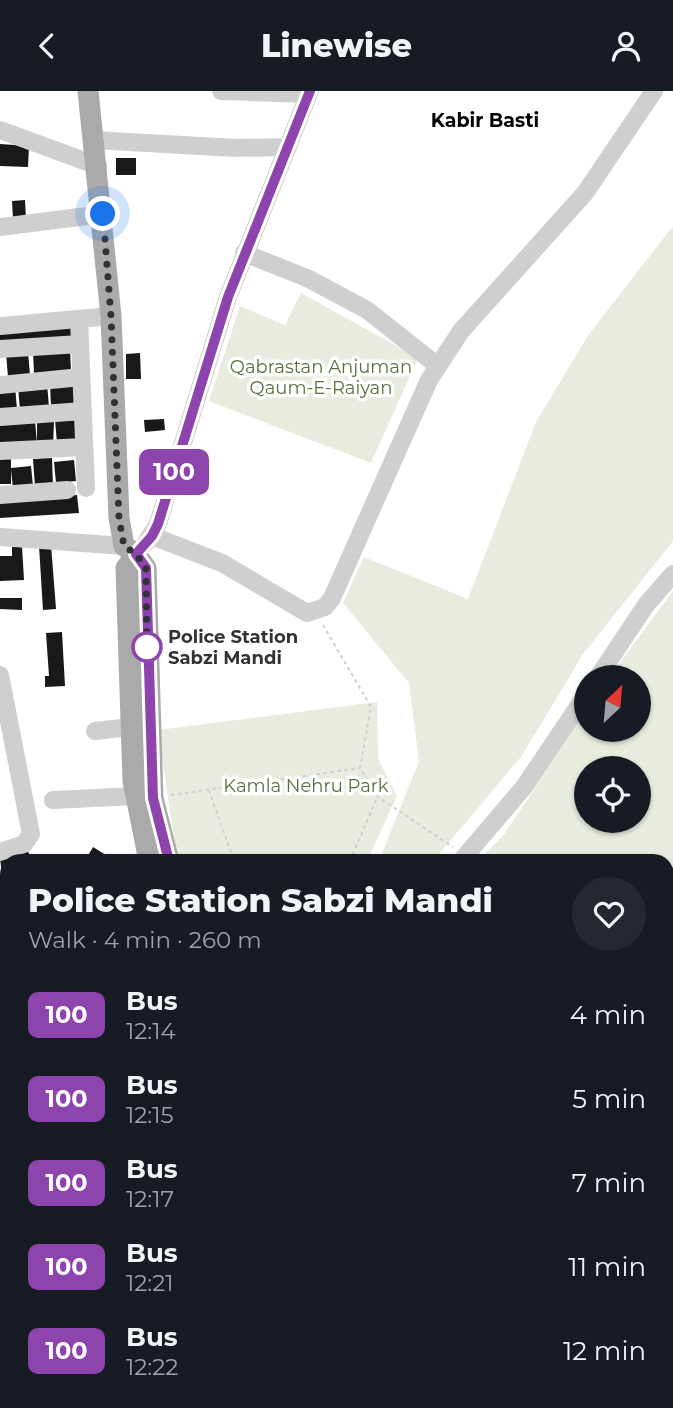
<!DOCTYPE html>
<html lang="en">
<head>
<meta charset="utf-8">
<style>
  body { margin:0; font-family:Montserrat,sans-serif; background:#242831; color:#f1f3f6; height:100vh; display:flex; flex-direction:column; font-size:26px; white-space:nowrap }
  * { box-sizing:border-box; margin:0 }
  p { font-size:23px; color:#9ea1a6 }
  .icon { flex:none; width:38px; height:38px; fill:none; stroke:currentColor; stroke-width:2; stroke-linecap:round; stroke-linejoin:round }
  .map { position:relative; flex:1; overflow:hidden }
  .details { position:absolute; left:0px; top:763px; width:674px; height:555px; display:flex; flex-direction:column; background:#171b24; border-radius:21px 21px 0 0; box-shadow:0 2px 5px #0004 }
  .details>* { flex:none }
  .badge { padding:0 14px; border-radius:10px; font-size:24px; line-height:46px }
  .needle { width:46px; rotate:26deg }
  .controls { position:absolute; left:574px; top:574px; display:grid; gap:14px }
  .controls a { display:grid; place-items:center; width:77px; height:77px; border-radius:50%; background:#171b24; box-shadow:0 2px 5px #0004; font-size:35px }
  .you { position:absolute; width:35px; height:35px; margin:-18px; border:5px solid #fff; border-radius:50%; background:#1a73e8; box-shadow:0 0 0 10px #1a73e833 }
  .map>.badge { position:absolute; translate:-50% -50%; box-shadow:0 0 0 4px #fff }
  .round { display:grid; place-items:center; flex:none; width:74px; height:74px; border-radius:37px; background:#242831 }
  .overview { display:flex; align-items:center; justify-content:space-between; height:119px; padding:0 28px }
  h1 { font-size:33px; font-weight:800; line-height:52px }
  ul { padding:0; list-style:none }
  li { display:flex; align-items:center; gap:21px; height:84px; padding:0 28px }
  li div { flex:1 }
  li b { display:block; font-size:26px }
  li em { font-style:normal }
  li .badge { min-width:77px; font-weight:700; text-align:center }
  header { display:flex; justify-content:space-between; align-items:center; height:91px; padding:0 28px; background:#171b24; font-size:32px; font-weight:800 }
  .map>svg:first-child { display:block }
</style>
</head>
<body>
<header><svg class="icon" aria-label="back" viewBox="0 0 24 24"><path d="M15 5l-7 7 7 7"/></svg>Linewise<svg class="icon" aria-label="person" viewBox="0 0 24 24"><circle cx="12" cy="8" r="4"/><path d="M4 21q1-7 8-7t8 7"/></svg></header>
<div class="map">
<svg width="673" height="1317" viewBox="0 0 673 1317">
  <rect width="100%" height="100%" fill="#fff"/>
  <!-- green -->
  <g fill="#e7ecde" fill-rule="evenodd">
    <path d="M673 135V450L583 563 521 666 433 770H379L419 670 409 592 343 512 364 466 468 508 536 331 589 243Z"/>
    <path d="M301 202 418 267 371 372 209 310 240 215 285 234Z"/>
    <path d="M673 500V1029L667 1039V770H478L505 742 586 620V639H639V586H609ZM639 677V730H586V677Z"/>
    <path d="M377 611 378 668 397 705 367 770H181L175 754 158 639Z"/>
  </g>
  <!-- building -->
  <g fill="#191919">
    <path d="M0 53 29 55 28 76 0 75Z"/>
    <rect x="116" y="67" width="20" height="17"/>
    <path d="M25 109 26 128H13L12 110Z"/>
    <path d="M76 235 77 249 0 253V238Z"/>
    <path d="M70 258 71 281 34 283 33 260Z"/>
    <path d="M28 261 30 284 8 286 6 262Z"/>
    <path d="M140 262 141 288H126V263Z"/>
    <path d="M75 291 76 314 51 315 50 293Z"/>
    <path d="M47 292 49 316 20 319 18 295Z"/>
    <path d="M15 295 17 318 0 319V296Z"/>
    <path d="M77 328 79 350 57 352 55 329Z"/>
    <path d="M164 328 165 339 145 341 144 329Z"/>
    <path d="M35 329 37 353V331H54L53 357 0 359V332Z"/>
    <path d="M0 366H11V377L31 375 33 395 13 397 11 379V393H0Z"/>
    <path d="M52 367 53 395 35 396 33 368Z"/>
    <path d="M74 369 76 390 56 392 54 371Z"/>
    <path d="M77 404 79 422 0 427V410Z"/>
    <path d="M51 454 56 518 43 519 39 455Z"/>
    <path d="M22 455 24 489 0 490V465H12V456Z"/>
    <path d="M0 507H22V519L0 518Z"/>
    <path d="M62 541 65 595 45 596V585H49L46 542Z"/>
    <path d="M93 756 109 766 107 770H85Z"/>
    <path d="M27 758 32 770H7V781L2 782 0 768Z"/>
    <path d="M640 1311H661L666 1317H645Z"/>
  </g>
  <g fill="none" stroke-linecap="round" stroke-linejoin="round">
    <!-- path -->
    <g stroke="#cfcfcf" stroke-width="2" stroke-dasharray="3.5 3.5" stroke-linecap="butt">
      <path d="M323 534 371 616 360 677 378 706 453 756"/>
      <path d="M209 699 234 770"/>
      <path d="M171 704 360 677"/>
      <path d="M350 770 377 707"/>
    </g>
    <!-- minor -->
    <g stroke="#cfcfcf" stroke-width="18">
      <path d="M221 0 308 3"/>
      <path d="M0 39 98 75"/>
      <path d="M94 49 236 57 288 56"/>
      <path d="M0 136 103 123"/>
      <path d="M244 162 307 187 367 219 438 275"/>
      <path d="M79 229 86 397"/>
      <path d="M0 235 111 225"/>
      <path d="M0 258 80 253"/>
      <path d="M0 294 81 286"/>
      <path d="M0 326 83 320"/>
      <path d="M0 360 84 356"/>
      <path d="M0 404 67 399"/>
      <path d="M152 445 222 472 307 522 325 516 332 507 429 289 461 240 585 102 654 0"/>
      <path d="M0 446 124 455"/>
      <path d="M145 453 158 433 228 206 310 0"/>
      <path d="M0 584 31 743 24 753 0 761"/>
      <path d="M598 586 646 514 673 483"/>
      <path d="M95 640 131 636"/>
      <path d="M53 709 135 705"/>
      <path d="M461 770 524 696 586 604"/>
      <path d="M0 872 7 869"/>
      <path d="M0 945 7 963"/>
      <path d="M0 982 7 999"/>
      <path d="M667 1059 673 1051"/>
      <path d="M0 1147 7 1109"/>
      <path d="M180 1311 186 1317"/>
      <path d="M429 1311 433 1317"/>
      <path d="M571 1316 572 1317"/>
      <path d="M274 1317 281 1311"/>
    </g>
    <!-- major -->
    <g stroke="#aaa" stroke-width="21">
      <path d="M88 0 111 225 119 427 124 455 136 463 146 477 153 707 169 770"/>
      <path d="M136 463 126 477 133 690 149 770"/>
      <path d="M667 1159 673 1161"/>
      <path d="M667 1201 673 1204"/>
      <path d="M667 1229 673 1232"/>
      <path d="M0 1306 7 1300"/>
      <path d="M22 1317 28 1311"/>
    </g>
    <!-- rail -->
    <g stroke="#878787" stroke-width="3.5" stroke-dasharray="7 5" stroke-linecap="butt">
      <path d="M0 1104 7 1106"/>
      <path d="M0 1116 7 1118"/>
      <path d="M667 1163 673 1165"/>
      <path d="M667 1176 673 1178"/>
      <path d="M0 1247 7 1253"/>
      <path d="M0 1275 7 1281"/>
      <path d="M31 1311 39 1317"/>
      <path d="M60 1311 68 1317"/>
      <path d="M91 1311 99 1317"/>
    </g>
    <!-- major-bridge -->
    <g stroke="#aaa" stroke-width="21">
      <path d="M0 1235 7 1229"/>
      <path d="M0 1268 7 1261"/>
    </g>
  </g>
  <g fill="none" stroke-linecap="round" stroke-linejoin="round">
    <defs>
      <path id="line" d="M169 770 153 707 146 477 136 463 152 445 158 433 228 206 310 0"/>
    </defs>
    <!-- line casing -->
    <use href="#line" stroke="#fff" stroke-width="16"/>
    <!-- line -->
    <use href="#line" stroke="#8e44ad" stroke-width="10"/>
    <!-- walk -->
    <path stroke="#323232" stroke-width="7" stroke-dasharray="0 12.6" d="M103 123 111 225 119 427 124 455 136 463 146 477 147 559V556"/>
  </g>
  <!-- markers -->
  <circle fill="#fff" stroke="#8e44ad" stroke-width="3.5" cx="147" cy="556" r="14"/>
  <g text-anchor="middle" stroke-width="7" stroke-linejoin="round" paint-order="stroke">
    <!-- park labels -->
    <g font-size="18" fill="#5b703d" stroke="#fff">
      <text x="321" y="282">Qabrastan Anjuman<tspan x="321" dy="21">Qaum-E-Raiyan</tspan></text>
      <text x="306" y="701">Kamla Nehru Park</text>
    </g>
    <!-- stop labels -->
    <g font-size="18" font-weight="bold" fill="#323232" stroke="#fff" text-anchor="start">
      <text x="168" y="552">Police Station<tspan x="168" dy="21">Sabzi Mandi</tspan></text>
    </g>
    <!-- neighbourhood labels -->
    <g font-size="19" font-weight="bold" fill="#000" stroke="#fff">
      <text x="485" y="36">Kabir Basti</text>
    </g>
  </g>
</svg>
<div class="controls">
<a><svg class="needle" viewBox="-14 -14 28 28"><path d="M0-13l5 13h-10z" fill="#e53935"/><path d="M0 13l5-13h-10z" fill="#9ea1a6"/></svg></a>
<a><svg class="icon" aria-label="locate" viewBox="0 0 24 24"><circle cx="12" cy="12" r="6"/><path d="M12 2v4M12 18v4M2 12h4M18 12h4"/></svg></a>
</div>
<div class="you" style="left:103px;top:123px"></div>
<b class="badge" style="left:174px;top:381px;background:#8e44ad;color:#fff">100</b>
<section class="details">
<div class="overview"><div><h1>Police Station Sabzi Mandi</h1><p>Walk · 4 min · 260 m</p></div><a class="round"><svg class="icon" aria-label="heart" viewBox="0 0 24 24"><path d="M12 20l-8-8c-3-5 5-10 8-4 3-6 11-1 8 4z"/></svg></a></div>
<ul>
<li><span class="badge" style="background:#8e44ad;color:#fff">100</span><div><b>Bus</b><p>12:14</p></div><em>4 min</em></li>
<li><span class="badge" style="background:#8e44ad;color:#fff">100</span><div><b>Bus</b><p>12:15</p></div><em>5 min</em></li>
<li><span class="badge" style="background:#8e44ad;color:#fff">100</span><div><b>Bus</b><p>12:17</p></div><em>7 min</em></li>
<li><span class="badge" style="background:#8e44ad;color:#fff">100</span><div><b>Bus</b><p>12:21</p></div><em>11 min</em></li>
<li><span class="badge" style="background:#8e44ad;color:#fff">100</span><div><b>Bus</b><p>12:22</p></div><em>12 min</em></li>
</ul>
</section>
</div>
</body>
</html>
